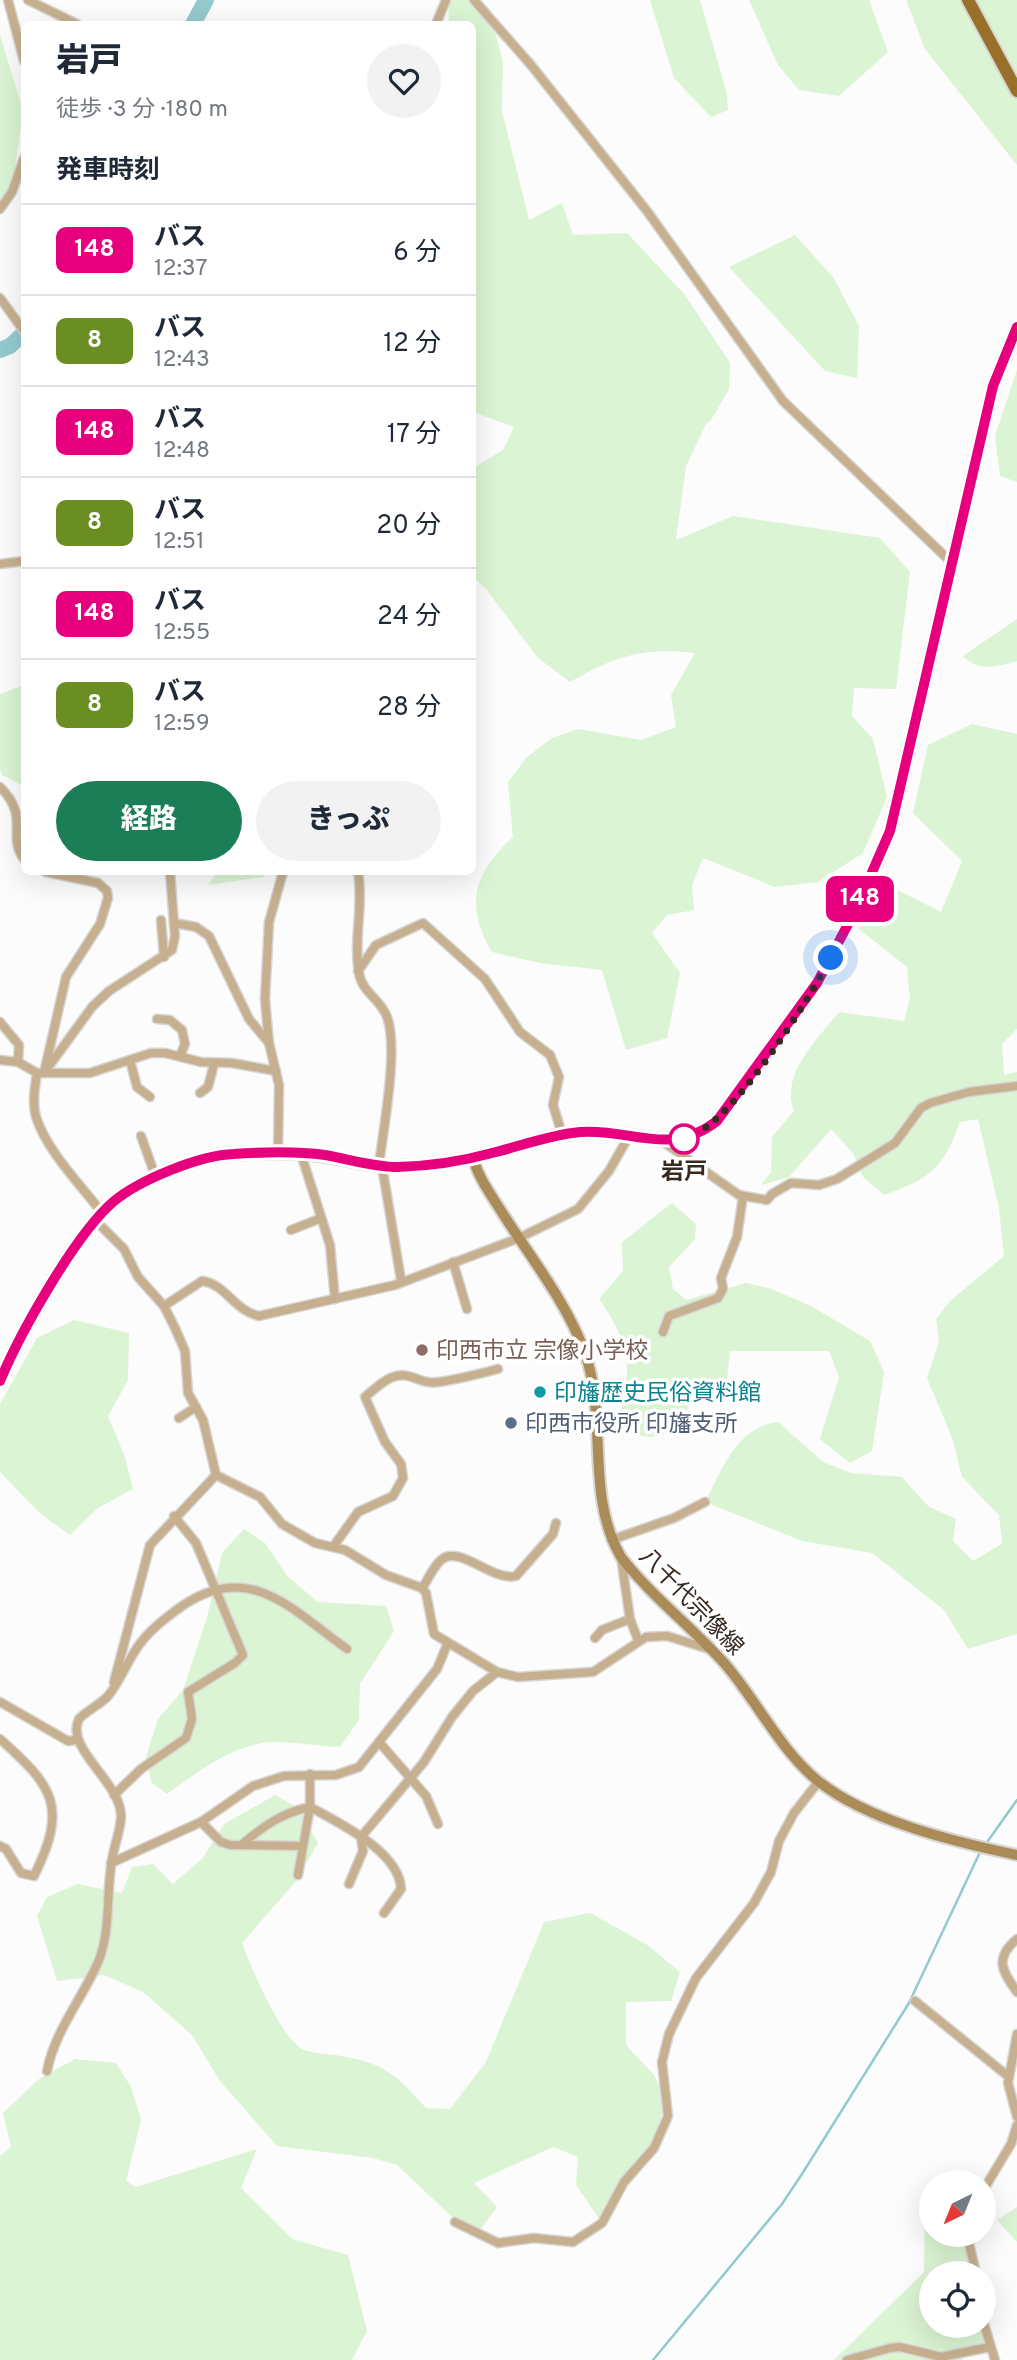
<!DOCTYPE html>
<html lang="ja">
<head>
<meta charset="utf-8">
<style>
  body { margin:0; font-family:Overpass,"Noto Sans JP",sans-serif; background:#f2f2f3; color:#1f2937; height:100vh; display:flex; flex-direction:column; font-size:26px; white-space:nowrap }
  * { box-sizing:border-box; margin:0 }
  p { font-size:23px; color:#747a83 }
  .icon { flex:none; width:38px; height:38px; fill:none; stroke:currentColor; stroke-width:2; stroke-linecap:round; stroke-linejoin:round }
  .map { position:relative; flex:1; overflow:hidden }
  .drawer { position:absolute; left:21px; top:21px; width:455px; height:854px; display:flex; flex-direction:column; background:#fff; border-radius:10px; box-shadow:0 7px 28px #0002 }
  .drawer>* { flex:none }
  .badge { padding:0 14px; border-radius:10px; font-size:24px; line-height:46px }
  .needle { width:46px; rotate:223deg }
  .fabs { position:absolute; left:919px; top:2170px; display:grid; gap:14px }
  .fabs a { display:grid; place-items:center; width:77px; height:77px; border-radius:50%; background:#fff; box-shadow:0 7px 28px #0002; font-size:35px }
  .you { position:absolute; width:35px; height:35px; margin:-18px; border:5px solid #fff; border-radius:50%; background:#1a73e8; box-shadow:0 0 0 10px #1a73e833 }
  .map>.badge { position:absolute; translate:-50% -50%; box-shadow:0 0 0 4px #fff }
  h2 { padding:0 35px; font-size:26px; line-height:63px }
  .round { display:grid; place-items:center; flex:none; width:74px; height:74px; border-radius:37px; background:#f2f2f3 }
  .overview { display:flex; align-items:center; justify-content:space-between; height:119px; padding:0 35px }
  h1 { font-size:33px; font-weight:800; line-height:52px }
  .action { display:flex; gap:14px; margin-top:auto; padding:14px 35px }
  .action a { flex:1; height:80px; border-radius:42px; background:#1c7e56; color:#fff; font-size:28px; font-weight:800; line-height:80px; text-align:center }
  .action a+a { background:#f2f2f3; color:#1f2937 }
  ul { padding:0; list-style:none }
  li { display:flex; align-items:center; gap:21px; height:91px; padding:0 35px; border-top:2px solid #e0e1e3 }
  li div { flex:1 }
  li b { display:block; font-size:26px }
  li em { font-style:normal }
  li .badge { min-width:77px; font-weight:700; text-align:center }
  .map>svg:first-child { display:block }
</style>
</head>
<body>
<div class="map">
<svg width="1017" height="2360" viewBox="0 0 1017 2360">
  <rect width="100%" height="100%" fill="#fbfcfb"/>
  <!-- green -->
  <g fill="#dbf4d3">
    <path d="M448 0H479L488 7 503 62 502 111 529 220 562 203 573 235 627 233 685 295 730 363 729 389 711 420 706 424 686 466 676 540 733 516 880 538 910 572 896 689 854 688 852 716 873 739 887 797 863 853 818 882 775 887 703 858 692 885 694 910 667 915 652 933 680 973 667 1038 626 1050 602 970 540 963 492 952C464 904 474 873 513 837L508 782 527 757 552 738 578 729 641 740 676 727 671 695 695 653C642 647 616 656 570 682L537 657 486 589 473 577V468L503 450 514 427 473 412 472 24H449Z"/>
    <path d="M650 0H700L727 94 728 110 711 117 674 78Z"/>
    <path d="M749 0H869L888 52 839 96 799 90 778 65Z"/>
    <path d="M906 0H1017V165L925 49Z"/>
    <path d="M0 35 23 111 12 192 0 201Z"/>
    <path d="M795 235 833 277 859 326 857 378 825 371 729 267Z"/>
    <path d="M1017 370V482L1000 476 995 436Z"/>
    <path d="M1017 619V661C997 667 978 672 963 656Z"/>
    <path d="M24 685V782L21 785 2 775 0 769V694Z"/>
    <path d="M972 724 1017 734V1029L1002 1044 1004 1075 1017 1072V1634L968 1649 944 1610 872 1553 802 1541 705 1502C722 1470 737 1426 778 1422L823 1462 851 1473 902 1477 929 1507 956 1519 953 1541 973 1561 1002 1544 999 1515 962 1477 953 1440 927 1378 939 1342 936 1319 950 1301 1004 1256 999 1208 978 1119 960 1122C943 1169 930 1179 884 1195L863 1177 853 1153 831 1129 789 1177 761 1185 771 1172 772 1137 794 1111C780 1074 817 1040 839 1012L904 1021 910 999 907 967 859 929 882 882 941 912 962 861 913 813 928 745Z"/>
    <path d="M217 872H266L263 877 208 885Z"/>
    <path d="M672 1203 696 1224 695 1239 669 1267 673 1289 686 1300 746 1283 769 1288 811 1306 870 1341 884 1372 872 1451 850 1463 820 1439 839 1377 829 1351H730L726 1388 694 1389 681 1429 651 1437 615 1432C631 1372 636 1352 599 1299L623 1271 622 1242Z"/>
    <path d="M74 1320 129 1333 128 1380 108 1416 125 1457 133 1489 98 1508 70 1535 42 1515 0 1472V1404L37 1338Z"/>
    <path d="M244 1529 265 1543 288 1577 318 1602 386 1606 394 1631 360 1684 359 1720 340 1747C318 1746 296 1742 274 1742 234 1743 198 1772 167 1794L151 1782 146 1757 158 1719 183 1690 207 1617 222 1553Z"/>
    <path d="M275 1795 298 1808 318 1843 296 1881 242 1943C250 1965 282 2041 304 2050 315 2054 330 2054 341 2056 385 2063 397 2076 426 2108L450 2109 486 2062 544 1922 590 1913 646 1944 680 1972 671 2001 626 2002V2045L654 2075 666 2100 654 2139 602 2223 576 2185 578 2157 553 2147 474 2183 497 2207 476 2235 451 2216 397 2165 373 2158 277 2146 220 2081 192 2035 143 1992 104 1975 57 1981 37 1916 47 1897 78 1884 122 1893 132 1867 153 1864 173 1884 203 1858 224 1824Z"/>
    <path d="M75 2059 116 2063 131 2087 141 2120 126 2181 136 2187 257 2149 241 2188 292 2239 348 2255 367 2331 352 2360H0V2156L11 2147 3 2113 39 2079Z"/>
    <path d="M931 2193V2235H962L971 2273H931V2326H981L984 2342 961 2360H834L924 2272 925 2195Z"/>
    <path d="M1017 2207V2242L997 2220Z"/>
  </g>
  <g fill="none" stroke-linecap="round" stroke-linejoin="round">
    <!-- stream -->
    <g stroke="#93cace" stroke-width="2.5">
      <path d="M985 1845 1017 1800"/>
      <path d="M653 2360 782 2204 802 2174 909 2003 981 1850"/>
    </g>
    <!-- river -->
    <g stroke="#93cace" stroke-width="16">
      <path d="M193 24 206 0"/>
      <path d="M0 350 10 346 24 333"/>
    </g>
    <defs>
      <g id="street">
        <path d="M8 0 24 61"/>
        <path d="M28 0 77 24"/>
        <path d="M474 0 531 65 647 211 783 401 952 563"/>
        <path d="M436 24 446 0"/>
        <path d="M0 209 12 192 24 158"/>
        <path d="M0 298 24 331"/>
        <path d="M0 564 24 561"/>
        <path d="M0 787C31 818 6 835 24 859"/>
        <path d="M358 872C364 905 353 940 359 973 362 993 381 999 387 1017 399 1049 383 1129 379 1166"/>
        <path d="M161 920 164 957"/>
        <path d="M174 923 196 927 209 936 249 1019 269 1043"/>
        <path d="M358 971 376 945 423 923 485 979 520 1032 550 1055 559 1077 553 1105 562 1134"/>
        <path d="M157 1019 170 1020 182 1030 185 1044 180 1056"/>
        <path d="M0 1022 19 1045 18 1062"/>
        <path d="M0 1060 18 1062 37 1073H90L151 1053H165L201 1062 232 1063 276 1071"/>
        <path d="M130 1060 137 1087 150 1097"/>
        <path d="M37 1073C35 1087 32 1102 36 1117 47 1151 80 1184 102 1213"/>
        <path d="M44 1073 66 977 100 924 108 898 107 891 98 883 46 872"/>
        <path d="M44 1073 92 1007 109 991 172 950 175 936 170 872"/>
        <path d="M200 1093 208 1087 214 1064"/>
        <path d="M141 1136 156 1178"/>
        <path d="M662 1141 739 1195 767 1200 772 1194 791 1183 819 1185 837 1179 895 1143 921 1108 930 1103 969 1092 1017 1086"/>
        <path d="M278 1154 279 1085 269 1043 265 999 269 922 283 872"/>
        <path d="M301 1154 330 1245 335 1299"/>
        <path d="M382 1166 401 1280"/>
        <path d="M95 1220 124 1249 138 1277 164 1306 175 1328 185 1351 188 1393 203 1420 216 1475"/>
        <path d="M291 1230 319 1219"/>
        <path d="M453 1262 467 1309"/>
        <path d="M164 1306 202 1281C226 1284 233 1310 259 1316L395 1285 519 1238 578 1209 609 1171 629 1136"/>
        <path d="M663 1332 669 1316 718 1298 723 1289 721 1278 737 1237 743 1196"/>
        <path d="M179 1418 196 1407"/>
        <path d="M216 1475 260 1497 282 1524 315 1543 345 1550 386 1575 422 1588 426 1593 434 1634 497 1672 518 1677 593 1672 646 1637 667 1636 709 1649"/>
        <path d="M611 1540 674 1518 705 1502"/>
        <path d="M333 1547 358 1512 393 1496 403 1478 401 1464 385 1442 365 1397C377 1387 391 1372 408 1376 420 1379 425 1384 439 1382 459 1379 479 1374 498 1369"/>
        <path d="M621 1557 630 1619 638 1640"/>
        <path d="M422 1588C428 1580 433 1567 441 1560 459 1544 493 1582 516 1576L553 1534 556 1523"/>
        <path d="M595 1638 602 1630 630 1619"/>
        <path d="M114 1682 150 1545 216 1475"/>
        <path d="M0 1702 68 1741 77 1740"/>
        <path d="M0 1739C54 1787 68 1807 34 1876L21 1873 6 1849 0 1846"/>
        <path d="M379 1742 426 1796 438 1824"/>
        <path d="M114 1795 141 1769 186 1738 192 1719 188 1692 235 1663 243 1655 196 1543 174 1516"/>
        <path d="M201 1822 221 1842 230 1845 302 1846"/>
        <path d="M241 1845C264 1826 281 1813 310 1807 339 1823 400 1852 401 1889L384 1913"/>
        <path d="M111 1863 201 1822 253 1786 284 1776 336 1775 359 1767 437 1669 447 1645"/>
        <path d="M298 1875 310 1807V1774"/>
        <path d="M349 1884 363 1851 361 1837 424 1762 452 1717 473 1691 497 1672"/>
        <path d="M1017 1939C994 1958 1002 1971 1017 1992"/>
        <path d="M915 2001 1009 2077"/>
        <path d="M1017 2034 1008 2083 1017 2117"/>
        <path d="M47 2071C55 2030 83 1998 99 1960 111 1929 106 1892 112 1860 114 1846 120 1832 121 1818 123 1783 64 1749 79 1719 87 1710 100 1705 108 1696 122 1679 128 1658 142 1641 153 1627 168 1616 182 1606 250 1560 291 1609 347 1649"/>
        <path d="M984 2189 1011 2144 1017 2125"/>
        <path d="M455 2222 498 2243 534 2238 573 2242 602 2223 624 2182 654 2148 668 2116 662 2062 669 2034 696 1978 754 1903 771 1872 779 1841 794 1813 819 1781"/>
        <path d="M967 2235 976 2273"/>
        <path d="M984 2324 995 2360"/>
        <path d="M847 2360 890 2348 900 2347 941 2357 990 2347"/>
      </g>
      <path id="secondary" d="M473 1157C478 1178 492 1196 503 1214 531 1258 567 1303 585 1353 608 1418 585 1495 621 1557 652 1597 692 1627 725 1664 757 1701 780 1750 818 1781 868 1821 955 1842 1017 1855"/>
      <g id="primary">
        <path d="M968 0 1017 91"/>
        <path d="M0 1381C20 1334 75 1234 113 1202 139 1180 200 1155 234 1154 263 1152 296 1151 325 1156 349 1159 373 1167 398 1167 428 1166 463 1161 492 1153 521 1146 549 1135 580 1132 632 1128 670 1158 717 1121L817 983 856 909 890 831 993 386 1017 327"/>
      </g>
    </defs>
    <!-- street casing -->
    <use href="#street" stroke="#d8d6d4" stroke-width="11"/>
    <!-- secondary casing -->
    <use href="#secondary" stroke="#d8d6d4" stroke-width="14"/>
    <!-- primary casing -->
    <use href="#primary" stroke="#d8d6d4" stroke-width="16"/>
    <!-- street -->
    <use href="#street" stroke="#c6b08f" stroke-width="8"/>
    <!-- secondary -->
    <use href="#secondary" stroke="#ab8b57" stroke-width="10"/>
    <!-- primary -->
    <use href="#primary" stroke="#98702a" stroke-width="12"/>
  </g>
  <g fill="none" stroke-linecap="round" stroke-linejoin="round">
    <defs>
      <path id="line" d="M0 1381C20 1333 75 1235 113 1202 139 1180 200 1155 234 1154 263 1152 296 1151 325 1155 349 1159 373 1167 398 1167 428 1166 463 1161 492 1153 521 1146 549 1135 580 1132 632 1128 669 1158 717 1121L817 983 856 909 890 831 993 386 1017 327"/>
    </defs>
    <!-- line casing -->
    <use href="#line" stroke="#fff" stroke-width="16"/>
    <!-- line -->
    <use href="#line" stroke="#e6007e" stroke-width="10"/>
    <!-- walk -->
    <path stroke="#362921" stroke-width="7" stroke-dasharray="0 12.6" d="M684 1139C731 1127 806 1003 831 958"/>
  </g>
  <!-- markers -->
  <circle fill="#fff" stroke="#e6007e" stroke-width="3.5" cx="684" cy="1139" r="14"/>
  <circle fill="#8d6e63" stroke="#fff" stroke-width="2.5" cx="422" cy="1350" r="7"/>
  <circle fill="#0f9aa8" stroke="#fff" stroke-width="2.5" cx="540" cy="1392" r="7"/>
  <circle fill="#5c6f8a" stroke="#fff" stroke-width="2.5" cx="511" cy="1423" r="7"/>
  <g text-anchor="middle" stroke-width="7" stroke-linejoin="round" paint-order="stroke">
    <!-- stop labels -->
    <g font-size="23" font-weight="bold" fill="#362921" stroke="#fff">
      <text x="684" y="1179">岩戸</text>
    </g>
    <!-- education labels -->
    <g font-size="23" fill="#785e54" stroke="#fff" text-anchor="start">
      <text x="436" y="1358">印西市立 宗像小学校</text>
    </g>
    <!-- culture labels -->
    <g font-size="23" fill="#0d838f" stroke="#fff" text-anchor="start">
      <text x="554" y="1400">印旛歴史民俗資料館</text>
    </g>
    <!-- service labels -->
    <g font-size="23" fill="#4e5e75" stroke="#fff" text-anchor="start">
      <text x="525" y="1431">印西市役所 印旛支所</text>
    </g>
    <!-- street labels -->
    <g font-size="23" fill="#362921" stroke="#fff">
      <text transform="translate(692 1601) rotate(46)" y="8">八千代宗像線</text>
    </g>
  </g>
</svg>
<div class="fabs">
<a><svg class="needle" viewBox="-14 -14 28 28"><path d="M0-13l5 13h-10z" fill="#e53935"/><path d="M0 13l5-13h-10z" fill="#747a83"/></svg></a>
<a><svg class="icon" aria-label="locate" viewBox="0 0 24 24"><circle cx="12" cy="12" r="6"/><path d="M12 2v4M12 18v4M2 12h4M18 12h4"/></svg></a>
</div>
<div class="you" style="left:831px;top:958px"></div>
<b class="badge" style="left:860px;top:899px;background:#e6007e;color:#fff">148</b>
<section class="drawer">
<div class="overview"><div><h1>岩戸</h1><p>徒歩 · 3 分 · 180 m</p></div><a class="round"><svg class="icon" aria-label="heart" viewBox="0 0 24 24"><path d="M12 20l-8-8c-3-5 5-10 8-4 3-6 11-1 8 4z"/></svg></a></div>
<h2>発車時刻</h2>
<ul>
<li><span class="badge" style="background:#e6007e;color:#fff">148</span><div><b>バス</b><p>12:37</p></div><em>6 分</em></li>
<li><span class="badge" style="background:#6b8e23;color:#fff">8</span><div><b>バス</b><p>12:43</p></div><em>12 分</em></li>
<li><span class="badge" style="background:#e6007e;color:#fff">148</span><div><b>バス</b><p>12:48</p></div><em>17 分</em></li>
<li><span class="badge" style="background:#6b8e23;color:#fff">8</span><div><b>バス</b><p>12:51</p></div><em>20 分</em></li>
<li><span class="badge" style="background:#e6007e;color:#fff">148</span><div><b>バス</b><p>12:55</p></div><em>24 分</em></li>
<li><span class="badge" style="background:#6b8e23;color:#fff">8</span><div><b>バス</b><p>12:59</p></div><em>28 分</em></li>
</ul>
<div class="action"><a>経路</a><a>きっぷ</a></div>
</section>
</div>
</body>
</html>
